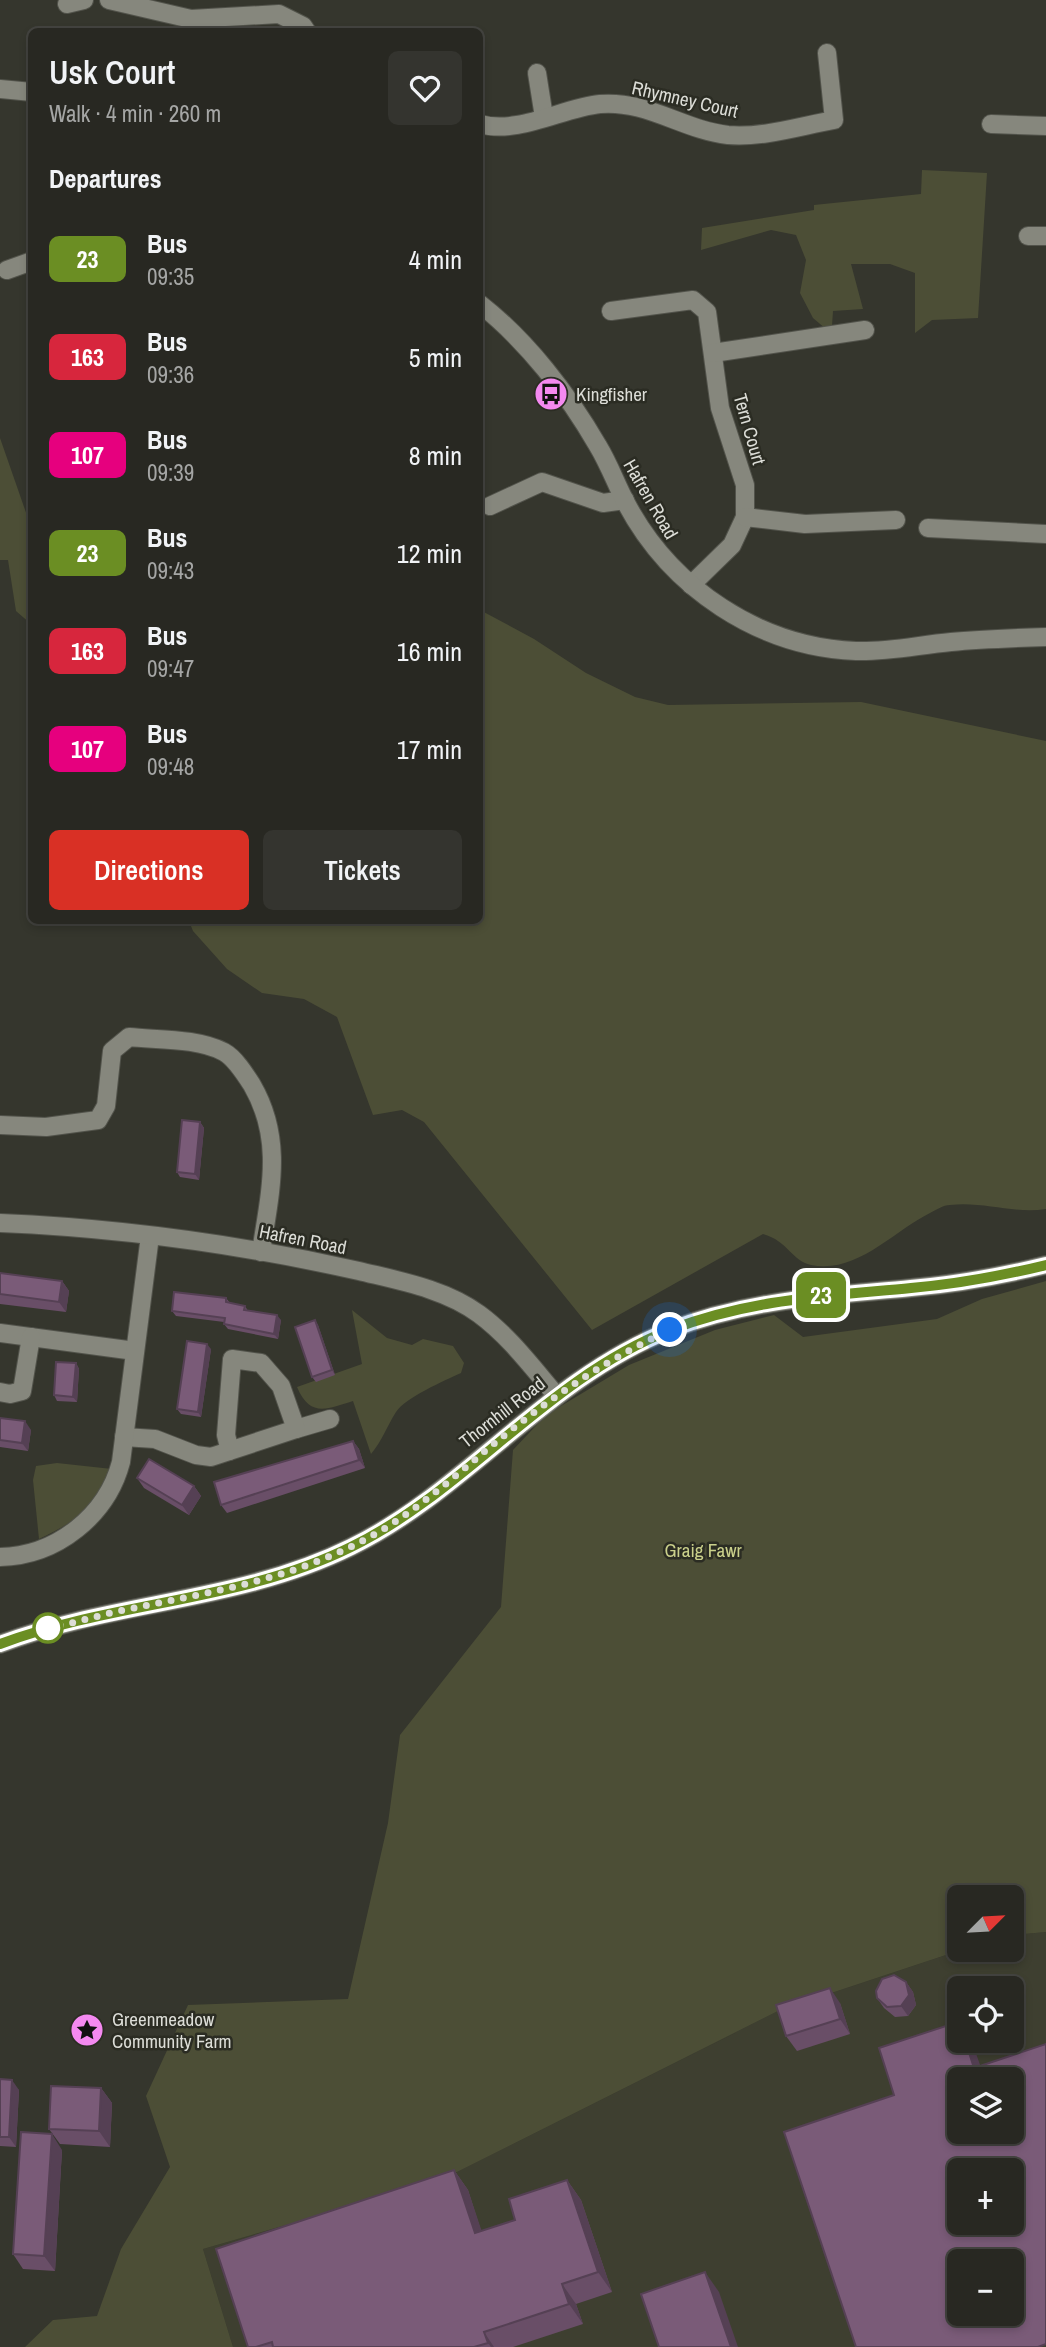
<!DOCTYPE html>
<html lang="en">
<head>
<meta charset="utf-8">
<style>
  body { margin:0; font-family:"Archivo Narrow",sans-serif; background:#34342f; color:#f1f3f6; height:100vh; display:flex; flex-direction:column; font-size:26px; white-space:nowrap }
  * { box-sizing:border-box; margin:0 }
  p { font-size:23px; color:#a5a6a5 }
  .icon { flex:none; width:38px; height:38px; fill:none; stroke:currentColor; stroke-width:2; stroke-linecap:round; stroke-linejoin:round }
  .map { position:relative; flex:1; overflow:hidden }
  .sheet { position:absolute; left:28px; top:28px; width:455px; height:896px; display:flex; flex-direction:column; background:#282822; border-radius:10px; box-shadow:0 4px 10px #0003,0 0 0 2px #444440 }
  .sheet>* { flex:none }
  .badge { padding:0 14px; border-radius:10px; font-size:24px; line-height:46px }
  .needle { width:46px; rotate:66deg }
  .fabs { position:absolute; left:947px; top:1885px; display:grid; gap:14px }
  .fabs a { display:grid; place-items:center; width:77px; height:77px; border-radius:10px; background:#282822; box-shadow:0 4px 10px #0003,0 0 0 2px #444440; font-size:35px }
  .you { position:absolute; width:35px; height:35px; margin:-18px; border:5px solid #fff; border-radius:50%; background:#1a73e8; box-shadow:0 0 0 10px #1a73e833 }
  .map>.badge { position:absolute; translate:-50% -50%; box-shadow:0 0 0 4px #fff }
  h2 { padding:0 21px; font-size:26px; line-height:63px }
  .round { display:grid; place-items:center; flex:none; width:74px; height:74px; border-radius:10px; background:#34342f }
  .headline { display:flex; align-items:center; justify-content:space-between; height:119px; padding:0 21px }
  h1 { font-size:33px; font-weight:600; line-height:52px }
  .button { display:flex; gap:14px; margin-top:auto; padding:14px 21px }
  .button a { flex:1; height:80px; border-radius:10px; background:#d93025; color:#fff; font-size:28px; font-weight:600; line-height:80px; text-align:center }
  .button a+a { background:#34342f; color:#f1f3f6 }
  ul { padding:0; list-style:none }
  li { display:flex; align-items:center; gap:21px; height:98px; padding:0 21px }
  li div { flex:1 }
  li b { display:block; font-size:26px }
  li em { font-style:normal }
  li .badge { min-width:77px; font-weight:700; text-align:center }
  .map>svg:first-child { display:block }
</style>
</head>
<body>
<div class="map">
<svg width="1046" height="2347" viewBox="0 0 1046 2347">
  <rect width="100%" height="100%" fill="#35362d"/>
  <!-- built -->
  <path fill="#3e3f30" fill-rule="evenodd" d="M1046 1932V2347H233L203 2249 439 2181 780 2010 961 1950H1012V1935ZM959 1988H1012V2040H959ZM959 2079H1012V2132H959ZM959 2170H1012V2222H959ZM959 2261H1012V2314H959Z"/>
  <!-- green -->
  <g fill="#4c4e36">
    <path d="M922 170 987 173 978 318 932 320 915 333V273L890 264H851L863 309 833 311 832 326 826 329 813 318 800 293 806 260 796 235 771 230 701 250 702 228 814 210V205L921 194Z"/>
    <path d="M0 438 31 527V624L16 611 8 560H0Z"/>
    <path d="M480 610 534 639 586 673 635 697 668 705 861 702 1046 741V1209C1013 1214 983 1201 950 1205 943 1205 936 1210 930 1213 892 1232 857 1274 811 1265 792 1261 788 1241 763 1234L592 1330 424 1122 402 1110 373 1115 337 1017 304 999 262 993 227 969 193 931 189 921 480 920Z"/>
    <path d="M1046 1281V1932L1012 1935V1897H959L961 1950 780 2010 439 2181 203 2249 233 2347H25L53 2320 97 2316 121 2249 170 2167 146 2096 188 2005 348 1999 388 1823 400 1735 501 1607 513 1450 546 1415 629 1365 715 1330 774 1315 803 1337 937 1319 982 1299Z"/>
    <path d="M352 1310 387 1338 412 1345 423 1339 453 1346 464 1363 461 1373C444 1381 406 1397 396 1412 387 1426 382 1441 371 1454L353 1401C327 1409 310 1418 297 1387L362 1364Z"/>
    <path d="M57 1463 112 1469C96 1508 75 1522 39 1539L33 1480 36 1466Z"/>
  </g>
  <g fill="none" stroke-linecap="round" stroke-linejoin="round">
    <defs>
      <g id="minor">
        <path d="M109 0 191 19 279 14 303 26 307 32"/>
        <path d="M67 4 84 0"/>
        <path d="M537 73 544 117"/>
        <path d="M480 124C518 135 562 108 600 104 647 100 683 130 728 135 763 138 800 126 834 120L827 53"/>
        <path d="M991 124 1046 126"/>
        <path d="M1028 236H1046"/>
        <path d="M7 270 32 261"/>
        <path d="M611 311 693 300 707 312 720 408 745 485V517L732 545 691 585"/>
        <path d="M713 353 865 330"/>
        <path d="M490 506 542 482 603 503 625 500"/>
        <path d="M745 517 805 524 896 520"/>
        <path d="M928 528 1046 534"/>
        <path d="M0 1125 46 1127 98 1120 106 1106 112 1051 129 1037C158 1040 198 1038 224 1052 235 1058 245 1074 252 1085 284 1140 270 1192 261 1252"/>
        <path d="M0 1333 135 1351"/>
        <path d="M0 1392 10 1394 22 1391 31 1337"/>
        <path d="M296 1429 330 1419"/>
        <path d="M124 1437 155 1439 196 1455 211 1457 296 1429 281 1386 261 1363 232 1359 226 1435 230 1451"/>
        <path d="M0 1557C57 1556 107 1515 121 1462L150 1236"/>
      </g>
      <g id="tertiary">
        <path d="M0 89 32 92"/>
        <path d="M480 304C527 341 568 394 598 446 609 464 616 484 626 503 671 588 759 647 856 651 889 652 918 645 951 642 982 639 1014 638 1046 637"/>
        <path d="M0 1223C120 1228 243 1245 359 1271 400 1281 445 1289 479 1314 509 1336 532 1367 556 1395"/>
        <path d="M0 1644C114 1601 240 1602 351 1547 466 1491 546 1379 670 1330 749 1299 829 1296 911 1288 957 1284 1001 1276 1046 1265"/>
      </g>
    </defs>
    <!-- minor casing -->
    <use href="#minor" stroke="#52534b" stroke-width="20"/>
    <!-- tertiary casing -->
    <use href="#tertiary" stroke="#52534b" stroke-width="20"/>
    <!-- minor -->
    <use href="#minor" stroke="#86877d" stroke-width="18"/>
    <!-- tertiary -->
    <use href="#tertiary" stroke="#86877d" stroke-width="18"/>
  </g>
  <!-- wall -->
  <g fill="#694e67">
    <path d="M200 1122 204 1128 199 1180 180 1177 177 1172Z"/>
    <path d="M0 1273 62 1281 69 1291 66 1312 0 1304Z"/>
    <path d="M226 1298 230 1303 245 1306 248 1311 281 1320 278 1339 228 1329 224 1324V1322L176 1316 172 1311Z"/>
    <path d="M315 1320 318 1325 335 1375 316 1382 312 1377Z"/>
    <path d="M211 1349 201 1417 181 1414 177 1409Z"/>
    <path d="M76 1363 79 1369 77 1402 57 1401 54 1395Z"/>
    <path d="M0 1418 31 1430 28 1451 0 1447Z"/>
    <path d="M353 1441 359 1449 365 1468 227 1513 221 1505Z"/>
    <path d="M137 1478 194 1486 201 1496 189 1515 144 1488Z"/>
    <path d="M906 1982 913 1992 916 2005 908 2016 895 2017 884 2008 877 1998Z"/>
    <path d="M840 2003 850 2034 797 2051 786 2036Z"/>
    <path d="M0 2079 19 2090 16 2147 0 2146Z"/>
    <path d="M101 2088 112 2103 110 2147 60 2144 49 2129Z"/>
    <path d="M62 2150 55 2271 23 2269 13 2254Z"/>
    <path d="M454 2170 468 2190 481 2231 515 2220 567 2180 581 2200 612 2292 576 2304 583 2324 513 2347H248Z"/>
  </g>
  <!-- shaded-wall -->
  <g fill="#554054">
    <path d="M200 1122 204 1128 199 1180 195 1174Z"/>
    <path d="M62 1281 69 1291 66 1312 59 1302Z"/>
    <path d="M277 1315 281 1320 278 1339 274 1334Z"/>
    <path d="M315 1320 318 1325 335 1375 332 1370Z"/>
    <path d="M207 1344 211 1349 201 1417 198 1412Z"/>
    <path d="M76 1363 79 1369 77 1402 73 1397Z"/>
    <path d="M25 1421 31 1430 28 1451 22 1443Z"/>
    <path d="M353 1441 359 1449 365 1468 359 1460Z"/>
    <path d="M194 1486 201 1496 189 1515 182 1505Z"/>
    <path d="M906 1982 913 1992 916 2005 908 2016 901 2006Z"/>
    <path d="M830 1988 840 2003 850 2034 840 2019Z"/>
    <path d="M965 2040H972V2042L985 2079 974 2068Z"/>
    <path d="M12 2080 19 2090 16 2147 9 2137Z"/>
    <path d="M101 2088 112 2103 110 2147 99 2131Z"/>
    <path d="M52 2134 62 2150 55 2271 44 2256Z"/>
    <path d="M454 2170 468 2190 489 2253 475 2233Z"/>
    <path d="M567 2180 581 2200 612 2292 598 2272Z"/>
    <path d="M705 2272 719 2292 738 2347H731Z"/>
    <path d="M562 2284 576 2304 583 2324 569 2304Z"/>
    <path d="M484 2332 494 2347H491L488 2343Z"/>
  </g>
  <!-- building -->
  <g fill="#7a5b78" stroke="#554054" stroke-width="2" fill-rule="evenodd">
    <path d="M182 1120 200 1122 195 1174 177 1172Z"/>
    <path d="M0 1273 62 1281 59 1302 0 1294Z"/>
    <path d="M174 1292 226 1298V1302L245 1306 244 1310 277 1315 274 1334 224 1324 225 1318 172 1311Z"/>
    <path d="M315 1320 332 1370 312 1377 295 1327Z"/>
    <path d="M187 1341 207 1344 198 1412 177 1409Z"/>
    <path d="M56 1362 76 1363 73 1397 54 1395Z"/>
    <path d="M0 1418 25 1421 22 1443 0 1440Z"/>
    <path d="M353 1441 359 1460 221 1505 214 1482Z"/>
    <path d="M149 1459 194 1486 182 1505 137 1478Z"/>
    <path d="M894 1975 906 1982 909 1995 901 2006 887 2007 877 1998 876 1991 882 1979Z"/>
    <path d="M830 1988 840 2019 786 2036 776 2005Z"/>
    <path d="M958 2022 959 2040H965L974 2068 1046 2044V2344L1038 2347H856L784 2132 894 2095 879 2048ZM959 2079H1012V2132H959ZM959 2170H1012V2222H959ZM959 2261H1012V2314H959Z"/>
    <path d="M0 2079 12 2080 9 2137H0Z"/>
    <path d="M51 2086 101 2088 99 2131 49 2129Z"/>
    <path d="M21 2132 52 2134 44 2256 13 2254Z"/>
    <path d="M454 2170 475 2233 515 2220 509 2199 567 2180 598 2272 562 2284 569 2304 484 2332 488 2343 474 2347H273L272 2342 256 2347H248L216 2249Z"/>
    <path d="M705 2272 731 2347H659L641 2294Z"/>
  </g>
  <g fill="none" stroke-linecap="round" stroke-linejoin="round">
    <defs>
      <path id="line" d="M0 1644C115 1601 240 1602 351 1547 466 1491 546 1379 670 1330 749 1299 829 1296 911 1288 957 1284 1001 1276 1046 1265"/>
    </defs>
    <!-- line casing -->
    <use href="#line" stroke="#fff" stroke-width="16"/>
    <!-- line -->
    <use href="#line" stroke="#6b8e23" stroke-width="10"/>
    <!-- walk -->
    <path stroke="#dcddd7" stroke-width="7" stroke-dasharray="0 12.6" d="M48 1628C71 1624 93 1617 115 1612 213 1591 300 1580 387 1527 422 1505 453 1478 484 1452 543 1403 601 1362 670 1330"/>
  </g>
  <!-- icons -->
  <defs>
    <symbol id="bus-disc" viewBox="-11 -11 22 22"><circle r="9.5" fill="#f489f0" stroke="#2b2c23"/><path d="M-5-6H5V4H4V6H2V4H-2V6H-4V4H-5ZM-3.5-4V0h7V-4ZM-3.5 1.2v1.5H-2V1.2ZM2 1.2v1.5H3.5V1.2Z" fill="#111"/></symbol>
    <symbol id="sight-disc" viewBox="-11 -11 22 22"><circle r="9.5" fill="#f489f0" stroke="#2b2c23"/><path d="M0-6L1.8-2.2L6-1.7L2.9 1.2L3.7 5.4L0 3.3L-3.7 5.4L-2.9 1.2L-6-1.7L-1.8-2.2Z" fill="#111"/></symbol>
  </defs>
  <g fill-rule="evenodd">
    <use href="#bus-disc" x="532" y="375" width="38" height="38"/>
    <use href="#sight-disc" x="68" y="2011" width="38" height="38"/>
  </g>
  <!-- markers -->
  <circle fill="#fff" stroke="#6b8e23" stroke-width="3.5" cx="48" cy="1628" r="14"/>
  <g text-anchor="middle" stroke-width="5" stroke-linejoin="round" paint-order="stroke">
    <!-- street labels -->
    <g font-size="19" fill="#dcddd7" stroke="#2b2c23">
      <text transform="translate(685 99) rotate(13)" y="7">Rhymney Court</text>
      <text transform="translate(750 429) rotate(74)" y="7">Tern Court</text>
      <text transform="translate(651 499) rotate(60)" y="7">Hafren Road</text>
      <text transform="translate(303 1239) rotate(11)" y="7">Hafren Road</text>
      <text transform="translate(502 1412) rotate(-38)" y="7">Thornhill Road</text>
    </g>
    <!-- poi labels -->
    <g font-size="19" fill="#dcddd7" stroke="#2b2c23" text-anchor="start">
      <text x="576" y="401">Kingfisher</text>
      <text x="112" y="2026">Greenmeadow<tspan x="112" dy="22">Community Farm</tspan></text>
    </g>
    <!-- park labels -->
    <g font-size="19" fill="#cad08b" stroke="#2b2c23">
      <text x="703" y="1557">Graig Fawr</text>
    </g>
  </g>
</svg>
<div class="fabs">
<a><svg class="needle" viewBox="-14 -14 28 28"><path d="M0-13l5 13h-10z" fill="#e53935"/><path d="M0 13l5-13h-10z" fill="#a5a6a5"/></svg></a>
<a><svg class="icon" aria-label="locate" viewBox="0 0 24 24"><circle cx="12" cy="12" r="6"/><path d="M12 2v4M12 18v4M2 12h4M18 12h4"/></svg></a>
<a><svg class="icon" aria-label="layers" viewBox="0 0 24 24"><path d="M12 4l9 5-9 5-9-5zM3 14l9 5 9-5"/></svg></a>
<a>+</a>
<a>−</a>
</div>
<div class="you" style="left:670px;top:1330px"></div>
<b class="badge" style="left:821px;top:1295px;background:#6b8e23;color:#fff">23</b>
<section class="sheet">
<div class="headline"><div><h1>Usk Court</h1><p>Walk · 4 min · 260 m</p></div><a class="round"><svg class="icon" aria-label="heart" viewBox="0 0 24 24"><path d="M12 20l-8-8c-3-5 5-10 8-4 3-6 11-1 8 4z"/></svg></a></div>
<h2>Departures</h2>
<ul>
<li><span class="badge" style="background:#6b8e23;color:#fff">23</span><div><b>Bus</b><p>09:35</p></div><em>4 min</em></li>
<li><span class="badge" style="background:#d7263d;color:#fff">163</span><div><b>Bus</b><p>09:36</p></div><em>5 min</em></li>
<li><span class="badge" style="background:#e6007e;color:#fff">107</span><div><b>Bus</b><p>09:39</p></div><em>8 min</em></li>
<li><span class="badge" style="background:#6b8e23;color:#fff">23</span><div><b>Bus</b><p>09:43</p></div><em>12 min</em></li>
<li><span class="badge" style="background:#d7263d;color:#fff">163</span><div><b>Bus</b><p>09:47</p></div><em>16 min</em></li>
<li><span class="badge" style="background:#e6007e;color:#fff">107</span><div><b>Bus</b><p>09:48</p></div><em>17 min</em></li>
</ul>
<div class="button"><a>Directions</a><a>Tickets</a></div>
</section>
</div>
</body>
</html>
